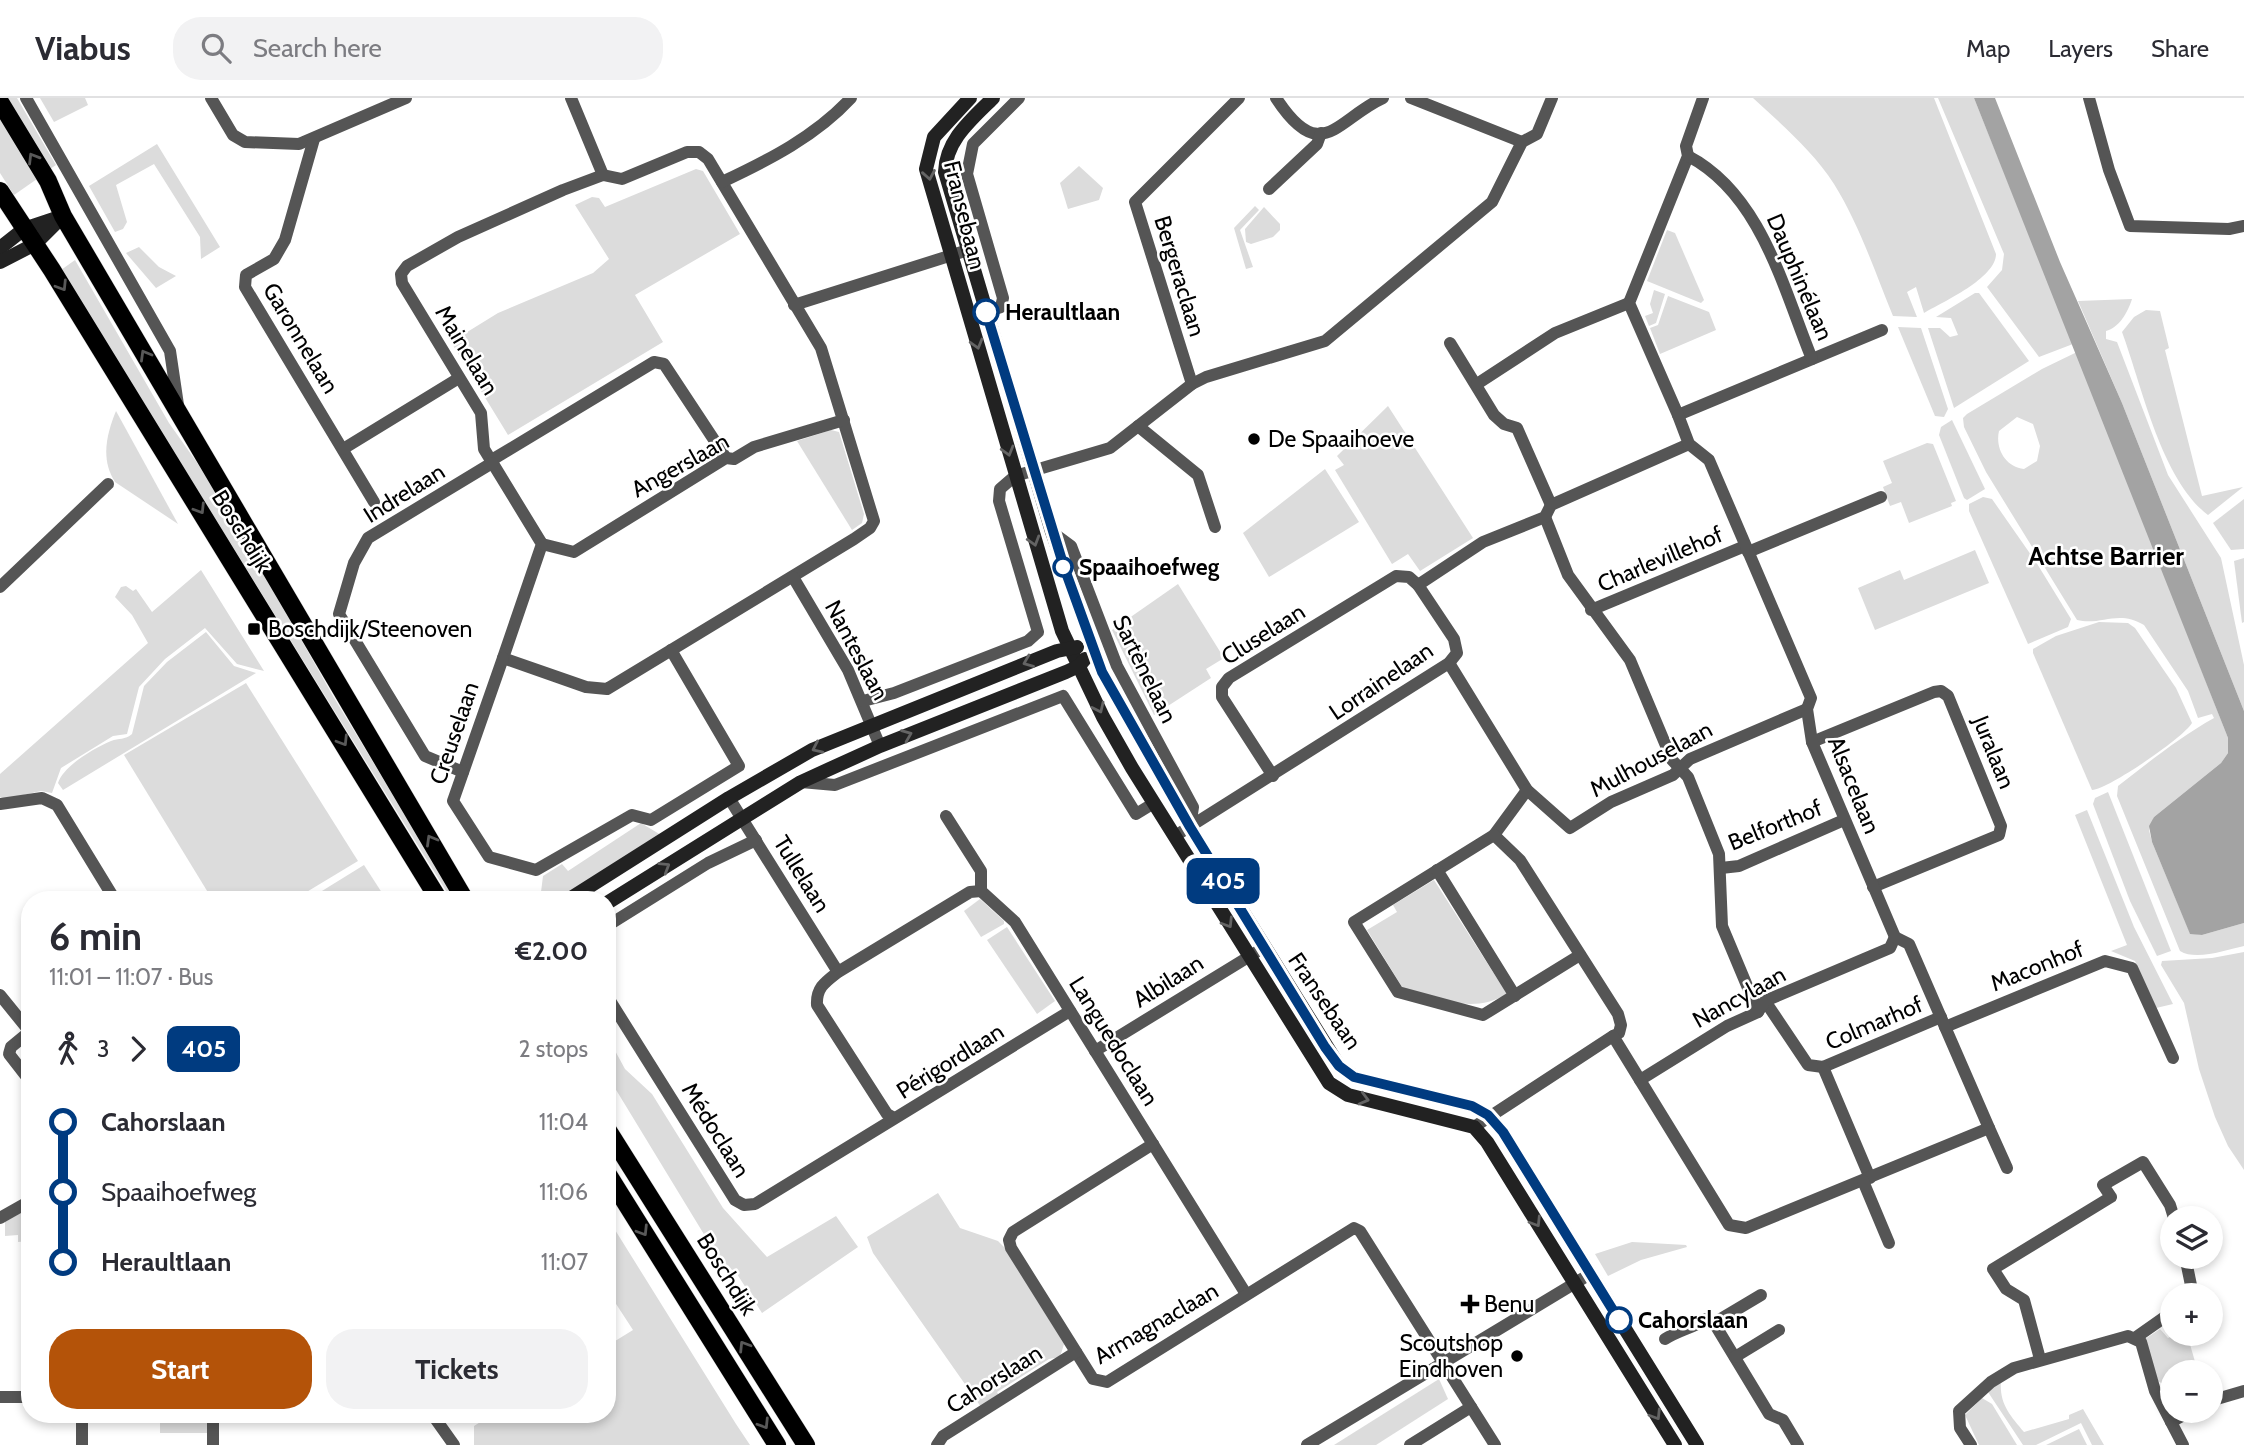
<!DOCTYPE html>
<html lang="en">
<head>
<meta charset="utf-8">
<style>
  body { margin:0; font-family:Cabin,sans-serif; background:#f2f2f3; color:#2b2b33; height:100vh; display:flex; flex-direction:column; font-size:26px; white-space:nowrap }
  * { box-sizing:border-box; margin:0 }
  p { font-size:23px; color:#7c7c81 }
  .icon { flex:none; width:38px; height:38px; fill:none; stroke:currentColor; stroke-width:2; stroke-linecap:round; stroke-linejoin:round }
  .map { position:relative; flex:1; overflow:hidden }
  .side { position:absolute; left:21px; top:793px; width:595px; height:532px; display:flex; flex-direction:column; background:#fff; border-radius:28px; box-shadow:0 4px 10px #0003 }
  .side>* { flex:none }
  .badge { padding:0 14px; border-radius:10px; font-size:24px; line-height:46px }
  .buttons { position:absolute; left:2160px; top:1108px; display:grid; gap:14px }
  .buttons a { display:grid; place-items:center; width:63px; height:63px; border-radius:50%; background:#fff; box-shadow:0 4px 10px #0003; font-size:35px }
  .map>.badge { position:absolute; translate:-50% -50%; box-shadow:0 0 0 4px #fff }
  .legs { display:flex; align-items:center; gap:10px; height:77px; padding:0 28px; font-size:23px }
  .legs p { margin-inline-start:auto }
  .overview { display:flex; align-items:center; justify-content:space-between; height:119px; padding:0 28px }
  h1 { font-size:38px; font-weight:800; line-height:52px }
  .action { display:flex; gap:14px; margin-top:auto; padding:14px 28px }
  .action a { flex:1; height:80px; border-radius:28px; background:#b45309; color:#fff; font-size:28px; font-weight:800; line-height:80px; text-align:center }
  .action a+a { background:#f2f2f3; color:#2b2b33 }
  ul { padding:0 28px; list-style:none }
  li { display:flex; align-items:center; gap:24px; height:70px; font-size:26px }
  li i { display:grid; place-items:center; width:10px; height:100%; margin:0 9px; background:currentColor }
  li i::after { content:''; width:18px; height:18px; margin:-9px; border:5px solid; border-radius:50%; background:#fff }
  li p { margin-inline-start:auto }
  li:first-child i { background:linear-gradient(#0000 50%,currentColor 0) }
  li:last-child i { background:linear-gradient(currentColor 50%,#0000 0) }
  header { display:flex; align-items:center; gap:42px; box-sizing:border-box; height:98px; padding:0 35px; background:#fff; border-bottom:2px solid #e1e1e2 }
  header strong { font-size:33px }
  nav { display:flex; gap:38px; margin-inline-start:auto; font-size:24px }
  .search { width:490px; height:63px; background:#f2f2f3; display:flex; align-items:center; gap:18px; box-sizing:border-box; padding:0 24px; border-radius:28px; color:#7c7c81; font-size:26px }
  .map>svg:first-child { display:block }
</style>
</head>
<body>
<header>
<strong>Viabus</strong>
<div class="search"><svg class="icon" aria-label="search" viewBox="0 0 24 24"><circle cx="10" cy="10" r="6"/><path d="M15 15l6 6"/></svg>Search here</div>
<nav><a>Map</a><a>Layers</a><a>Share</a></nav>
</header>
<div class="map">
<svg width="2244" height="1347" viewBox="0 0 2244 1347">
  <rect width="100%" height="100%" fill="#fff"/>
  <!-- green -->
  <g fill="#dcdcdc" fill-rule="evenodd">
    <path d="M8 0H17L56 67 50 71Z"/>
    <path d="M40 0H85L88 7 54 24Z"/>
    <path d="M1753 0H1934L1996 156C1996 180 1943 204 1924 215L1916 189 1907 194 1917 219 1893 218C1875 174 1859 126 1834 86 1813 53 1781 26 1753 0Z"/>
    <path d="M1938 0H1974L2073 246 2039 259 1987 189 2002 172 2004 156Z"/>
    <path d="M0 19 37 81 14 97 0 75Z"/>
    <path d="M157 46 220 149 201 161 200 139 154 66 116 87 127 124 123 131 115 134 89 88Z"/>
    <path d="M1079 68 1103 90 1099 102 1068 111 1060 85Z"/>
    <path d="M696 71 703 73 740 136 635 197 663 244 508 337 451 244 498 215 593 175 609 161 575 107 592 99 599 100 605 109Z"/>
    <path d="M1255 108 1259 112 1240 132 1253 169 1246 171 1234 130Z"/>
    <path d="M1264 109 1280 126V132L1273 139 1251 146 1246 144 1245 131Z"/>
    <path d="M1667 132 1675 135 1704 202 1701 205 1647 183Z"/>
    <path d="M139 149 159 169 176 178 156 190 126 155Z"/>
    <path d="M75 162 169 325 217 393 333 598 456 801H451L61 172Z"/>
    <path d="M1654 192 1665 196 1656 225 1649 228 1645 218 1653 215 1650 206Z"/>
    <path d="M1975 195H1979L2029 263 1954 310 1928 230H1940L1950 239 1958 237 1951 220 1936 219Z"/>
    <path d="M1668 198 1709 214 1716 232 1660 256 1650 230 1658 227Z"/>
    <path d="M2132 201C2128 214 2119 230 2106 233V241L2117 244 2168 377 2221 460 2244 567V613L2122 305 2078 203Z"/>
    <path d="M2146 212 2160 213 2169 250 2165 252 2202 398 2243 389 2208 417C2161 381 2142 288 2122 234L2134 219Z"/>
    <path d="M1898 229 1921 230 1948 311 1944 319 1935 318Z"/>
    <path d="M2077 254 2228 640V655L2221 665 2154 719 2149 732 2152 744 2190 835 2202 837 2244 825V848C2226 852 2196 863 2180 853L2117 698 2118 688C2149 664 2180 639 2214 620L2212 616 2198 620 2188 593 2144 527C2118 511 2101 528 2077 522L1986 374 1964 329 1963 320 1967 316 2042 271ZM2017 319 2033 326 2040 348 2037 363 2024 371C2005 369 1995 350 1999 333Z"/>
    <path d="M1388 308 1473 440 1420 473 1408 456 1392 466 1335 372 1344 367 1337 358Z"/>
    <path d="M116 313 178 426 115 384C100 361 107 335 116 313Z"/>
    <path d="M1952 322 1985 391 1967 402 1964 400 1939 337 1941 329Z"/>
    <path d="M831 332 839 334 864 416 862 425 852 432 797 343Z"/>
    <path d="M1927 345 1933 346 1956 403 1951 405 1952 408 1909 425 1901 404 1890 408 1883 389 1892 385 1883 363Z"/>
    <path d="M1325 371 1359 424 1269 479 1243 435Z"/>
    <path d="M1983 399 1992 401 2036 464 2071 521 2068 529 2028 546 1969 413V406Z"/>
    <path d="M2244 401V451L2231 452 2213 425Z"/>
    <path d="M1975 452 1989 485 1875 532 1858 490 1900 472 1904 482Z"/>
    <path d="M2244 460V524L2242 525 2234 463Z"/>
    <path d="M201 472 264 573 237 566 205 530 165 561 139 589 127 636 113 638 61 670 52 695 41 693 6 701 0 699V676L148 545 132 517 115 499 121 489 126 488 133 493 136 491 152 514Z"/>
    <path d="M1178 486 1224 560 1206 571 1211 580 1154 617 1112 532Z"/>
    <path d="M2099 524 2128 525 2135 530 2176 590 2192 625C2184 639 2109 691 2092 692L2033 555V551L2056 538Z"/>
    <path d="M206 534 234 568 256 575 63 692 58 685C64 667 95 650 111 643 119 640 125 642 132 636L144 588 167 564Z"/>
    <path d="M246 585 358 763 295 801H212L124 657Z"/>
    <path d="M2108 694 2171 853 2157 858 2130 803 2093 706 2095 700Z"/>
    <path d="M2087 712 2134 829 2173 906 2156 910 2135 863 2111 853 2127 847 2075 717Z"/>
    <path d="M641 725 661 737 557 801 528 802 541 794 543 778 562 766 568 773Z"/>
    <path d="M364 767 386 801H309Z"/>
    <path d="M1434 782 1507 896C1474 916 1439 901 1404 892L1367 832 1397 814 1393 807Z"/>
    <path d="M980 801 1004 823V826L981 839 964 813Z"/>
    <path d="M1007 829 1055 903 1037 916 987 842Z"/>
    <path d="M2244 854V1072L2228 1048 2215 1019 2199 971 2184 905 2161 867 2162 863 2212 860Z"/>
    <path d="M607 938 625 971 652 996 723 1110 767 1159 836 1118 858 1149 762 1215 737 1176 719 1161 607 977Z"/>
    <path d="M938 1095 960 1130 998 1143 1005 1150 1064 1246 1060 1259 1049 1261 997 1294 999 1298 981 1309 873 1155 867 1139Z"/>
    <path d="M30 1109V1143L18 1144V1137L5 1138V1124Z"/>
    <path d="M607 1119 736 1326 750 1347H474V1328L493 1316H607V1248L633 1232 607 1192Z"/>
    <path d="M1632 1144 1686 1147 1687 1149 1641 1162 1608 1178 1595 1156Z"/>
    <path d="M2160 1231 2168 1240 2175 1236H2187L2198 1274H2172V1292L2158 1283 2145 1241Z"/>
    <path d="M1439 1281 1448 1301 1376 1347H1334Z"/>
    <path d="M2001 1282C1999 1306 2010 1317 2024 1334L2069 1321V1317L2083 1311 2104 1347H2092L2081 1325 2036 1347H2023L1988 1294Z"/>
    <path d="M1982 1300 1992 1306 2017 1347H1979L1965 1317Z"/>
    <path d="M160 1316H187L207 1322V1335H160Z"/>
    <path d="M2079 1331 2087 1347H2046Z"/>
  </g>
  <!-- water -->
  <path fill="#a3a3a3" d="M1974 0H1995L2060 164 2122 305 2244 613V825L2202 837 2190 836 2152 744 2149 728 2154 719 2221 665 2228 655V640Z"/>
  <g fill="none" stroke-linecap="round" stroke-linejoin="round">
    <defs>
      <g id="primary">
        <path d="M0 4 48 83 63 118 465 802"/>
        <path d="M0 93 52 172 439 802"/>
        <path d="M607 1031 806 1347"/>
        <path d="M607 1075 777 1347"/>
      </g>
    </defs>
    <!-- primary casing -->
    <use href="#primary" stroke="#dbdbdb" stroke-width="19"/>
    <!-- street -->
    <g stroke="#555" stroke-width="12">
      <path d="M26 0 170 253 178 307"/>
      <path d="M211 0 233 37 245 44 299 46 406 0"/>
      <path d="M571 0 603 77"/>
      <path d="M1276 0C1321 69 1337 21 1383 0"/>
      <path d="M1411 0 1522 44"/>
      <path d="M1703 0 1686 48 1688 58 1629 205 1678 317 1882 232"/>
      <path d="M2089 0 2109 72 2130 128 2229 131 2244 128"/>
      <path d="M314 41 285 142 274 161 246 177 245 189 374 404"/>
      <path d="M687 54H699L708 61 821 250 874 423 870 430 854 441 607 591 586 589 503 560 542 446 484 351 481 315 402 185 401 176 407 168 458 139 563 92 603 77 622 81Z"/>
      <path d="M1688 58C1761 96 1783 190 1812 261"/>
      <path d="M722 84C769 62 816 38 851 0"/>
      <path d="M1269 91 1317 46 1321 35"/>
      <path d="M794 207 968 152"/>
      <path d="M986 214 1001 209 1003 200 967 76 973 46 1019 0"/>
      <path d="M1450 245 1494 317 1504 326 1517 330 1551 407"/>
      <path d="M1192 286 1135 104 1239 0"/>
      <path d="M1477 286 1555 235 1629 205"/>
      <path d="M1138 328 1198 377 1215 429"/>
      <path d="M343 351 459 280"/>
      <path d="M490 363 654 264 664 266 726 360"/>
      <path d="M1545 419 1568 477 1630 562 1672 662 1688 679 1719 756 1722 828 1758 914"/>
      <path d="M1052 434 1071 448 1117 568 1193 709 1190 729"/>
      <path d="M542 446 574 454 726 360 734 361 754 349 844 322"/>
      <path d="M1748 454 1881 399"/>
      <path d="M793 479 848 572 880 648"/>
      <path d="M0 489 108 386"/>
      <path d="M1591 512 1745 448"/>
      <path d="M503 560 453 703 489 759 536 772 632 717 651 722 739 668 671 552"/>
      <path d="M1449 565 1527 692 1570 730 1611 704 1673 677 1690 661 1807 611"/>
      <path d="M863 603 894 595 1028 543 1038 534 999 403 1000 391 1015 378 1110 350 1192 286 1206 279 1325 243 1492 104 1522 44 1537 36 1552 0"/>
      <path d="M1812 644 1934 594 1941 593 1948 598 2001 728 1999 737 1873 789"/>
      <path d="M463 674 425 658 339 516 354 465 368 440 492 365"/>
      <path d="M1273 678 1222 599V589L1229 580 1396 478 1409 479 1418 487"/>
      <path d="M801 684 835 687 1063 598 1136 716 1154 705"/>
      <path d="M1527 692 1494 737 1354 824 1398 894 1483 917 1580 857"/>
      <path d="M729 700 838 874"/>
      <path d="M0 706 42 700 57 707 115 802"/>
      <path d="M946 718 981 773V793L1015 824 1246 1196"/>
      <path d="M1494 737 1520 762 1618 916 1621 927 1619 935 1613 938"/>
      <path d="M1175 738 1449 565 1457 555 1454 541 1418 487 1483 444 1545 419 1551 407 1689 346"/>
      <path d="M1721 770 1739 768 1844 722"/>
      <path d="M1437 772 1515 898"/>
      <path d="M607 828 708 765 756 742"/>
      <path d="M0 897 30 934"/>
      <path d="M607 898 735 1102 744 1107 755 1106 1070 913"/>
      <path d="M1765 903 1808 967 1823 969 1941 919"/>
      <path d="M1945 929 2105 863 2132 870 2173 960"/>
      <path d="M28 935 11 949 9 956 30 983"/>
      <path d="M1095 953 1263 850"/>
      <path d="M1823 969 1870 1080"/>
      <path d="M1640 982 1727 928 1758 914 1765 903 1890 850 1895 839"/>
      <path d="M894 1020 887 1016 817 907C816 890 825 884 838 874L970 794 981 793"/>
      <path d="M1474 1029 1613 938 1729 1127 1746 1130 1989 1030 1909 846 1895 839 1812 644 1807 611 1811 600 1709 362 1689 346 1678 317"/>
      <path d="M1989 1030 2007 1070"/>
      <path d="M1153 1046 1013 1134 1009 1142 1011 1150 1093 1281 1107 1284 1354 1130 1360 1133 1495 1347"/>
      <path d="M1863 1083 1889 1145"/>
      <path d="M0 1120 30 1103"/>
      <path d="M2185 1158 2193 1197"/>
      <path d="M1714 1225 1769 1316 1783 1322 1798 1347"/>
      <path d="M2135 1240 2172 1214"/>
      <path d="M1665 1241C1679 1232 1693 1230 1706 1221L1714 1225 1761 1197"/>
      <path d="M1735 1259 1779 1232"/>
      <path d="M2040 1261 2024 1202 2006 1191 1993 1171 2111 1099 2103 1087 2143 1064 2170 1107 2174 1120"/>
      <path d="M0 1299H30"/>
      <path d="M2210 1303 2244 1293"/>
      <path d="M82 1316V1347"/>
      <path d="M213 1316V1347"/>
      <path d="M432 1316 454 1347"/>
      <path d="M2171 1324 2193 1312"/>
      <path d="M937 1347 943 1338 1076 1254"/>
      <path d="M1307 1347 1590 1176"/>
      <path d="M1410 1347 1471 1309"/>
      <path d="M1971 1347 1960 1330 1959 1313 1991 1284 2014 1270 2128 1238 2141 1244 2155 1293 2183 1347"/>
    </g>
    <!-- secondary -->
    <g stroke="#222" stroke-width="14">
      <path d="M970 0 934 39 926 71 1062 533 1103 619 1132 670 1329 985 1348 997 1474 1029 1487 1044 1675 1347"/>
      <path d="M993 0C971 22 946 42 945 74L1052 434 1102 574 1190 729 1339 968 1355 979 1472 1008 1488 1017 1503 1034 1697 1347"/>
      <path d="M0 150 24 131 60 119"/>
      <path d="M0 164 35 146 63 118"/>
      <path d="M568 802 729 700 812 652 1057 553 1077 549"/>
      <path d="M607 805 801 684 880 648 1066 574 1079 568 1085 561"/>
    </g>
    <!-- primary -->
    <use href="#primary" stroke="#000" stroke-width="18"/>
  </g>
  <!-- one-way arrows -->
  <defs><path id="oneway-chevron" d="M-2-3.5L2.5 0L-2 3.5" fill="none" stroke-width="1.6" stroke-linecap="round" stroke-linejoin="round" transform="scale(1.75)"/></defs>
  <g stroke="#595959">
    <use href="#oneway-chevron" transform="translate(33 60) rotate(-121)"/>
    <use href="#oneway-chevron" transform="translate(62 188) rotate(58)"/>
    <use href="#oneway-chevron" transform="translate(145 257) rotate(-120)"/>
    <use href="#oneway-chevron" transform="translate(200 411) rotate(58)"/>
    <use href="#oneway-chevron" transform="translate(343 643) rotate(58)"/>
    <use href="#oneway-chevron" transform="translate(431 742) rotate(-120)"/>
    <use href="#oneway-chevron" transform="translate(643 1133) rotate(58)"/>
    <use href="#oneway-chevron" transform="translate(744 1248) rotate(-122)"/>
    <use href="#oneway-chevron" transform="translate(764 1326) rotate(58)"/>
  </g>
  <g stroke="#646464">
    <use href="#oneway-chevron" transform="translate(929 77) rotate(80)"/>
    <use href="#oneway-chevron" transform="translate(977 246) rotate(74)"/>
    <use href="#oneway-chevron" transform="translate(1008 353) rotate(74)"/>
    <use href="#oneway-chevron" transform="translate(1034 443) rotate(73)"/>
    <use href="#oneway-chevron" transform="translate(1028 564) rotate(158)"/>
    <use href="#oneway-chevron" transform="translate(1099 610) rotate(65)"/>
    <use href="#oneway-chevron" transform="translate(907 637) rotate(-22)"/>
    <use href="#oneway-chevron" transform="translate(817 650) rotate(155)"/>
    <use href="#oneway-chevron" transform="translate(665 769) rotate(-32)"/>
    <use href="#oneway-chevron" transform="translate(1228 825) rotate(58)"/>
    <use href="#oneway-chevron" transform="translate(1364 1001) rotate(15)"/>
    <use href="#oneway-chevron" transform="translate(1536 1124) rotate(58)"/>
    <use href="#oneway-chevron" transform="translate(1656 1317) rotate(58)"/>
  </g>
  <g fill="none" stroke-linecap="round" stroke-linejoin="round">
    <defs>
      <path id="line-1" d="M986 214 1064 469 1102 574 1190 729 1325 949 1339 968 1354 979 1472 1008 1488 1017 1503 1034 1619 1222"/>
    </defs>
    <!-- line-1 casing -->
    <use href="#line-1" stroke="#fff" stroke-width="16"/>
    <!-- line-1 -->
    <use href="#line-1" stroke="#003b80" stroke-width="10"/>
  </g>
  <!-- markers -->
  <g fill="#fff" stroke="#003b80" stroke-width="3.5">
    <circle cx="986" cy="214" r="12"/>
    <circle cx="1063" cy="469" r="9"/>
    <circle cx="1619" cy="1222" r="12"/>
  </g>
  <g fill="#000" stroke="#fff" stroke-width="2.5">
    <circle cx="1254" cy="341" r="7"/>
    <rect x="247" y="524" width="14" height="14" rx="3.5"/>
    <path d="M1466.5 1195.5h7v7h7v7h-7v7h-7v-7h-7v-7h7z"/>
    <circle cx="1517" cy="1258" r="7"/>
  </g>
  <g text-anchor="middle" stroke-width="5" stroke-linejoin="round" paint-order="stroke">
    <!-- street labels -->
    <g font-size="23" fill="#000" stroke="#fff">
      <text transform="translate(965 117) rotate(76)" y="8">Fransebaan</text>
      <text transform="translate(1180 178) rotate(73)" y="8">Bergeraclaan</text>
      <text transform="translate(1800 179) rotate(67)" y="8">Dauphinélaan</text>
      <text transform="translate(301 240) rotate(59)" y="8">Garonnelaan</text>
      <text transform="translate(467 252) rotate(59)" y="8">Mainelaan</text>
      <text transform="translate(680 367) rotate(-29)" y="8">Angerslaan</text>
      <text transform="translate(404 395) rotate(-32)" y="8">Indrelaan</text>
      <text transform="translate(242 433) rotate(58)" y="8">Boschdijk</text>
      <text transform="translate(1660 461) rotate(-23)" y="8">Charlevillehof</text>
      <text transform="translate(1263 536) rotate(-32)" y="8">Cluselaan</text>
      <text transform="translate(857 552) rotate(62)" y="8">Nanteslaan</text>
      <text transform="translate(1145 571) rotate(64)" y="8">Sartènelaan</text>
      <text transform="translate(1381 583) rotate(-34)" y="8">Lorrainelaan</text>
      <text transform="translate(454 635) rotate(-71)" y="8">Creuselaan</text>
      <text transform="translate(1994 654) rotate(68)" y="8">Juralaan</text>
      <text transform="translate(1651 661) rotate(-28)" y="8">Mulhouselaan</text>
      <text transform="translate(1854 687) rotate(68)" y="8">Alsacelaan</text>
      <text transform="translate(1775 727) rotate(-22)" y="8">Belforthof</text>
      <text transform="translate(802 776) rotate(58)" y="8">Tullelaan</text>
      <text transform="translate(2037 868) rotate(-22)" y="8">Maconhof</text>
      <text transform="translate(1168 883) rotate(-32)" y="8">Albilaan</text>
      <text transform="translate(1739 899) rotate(-29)" y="8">Nancylaan</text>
      <text transform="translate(1325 903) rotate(56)" y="8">Fransebaan</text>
      <text transform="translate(1874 925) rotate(-23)" y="8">Colmarhof</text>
      <text transform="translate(1114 943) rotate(58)" y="8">Languedoclaan</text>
      <text transform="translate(950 963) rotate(-32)" y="8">Périgordlaan</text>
      <text transform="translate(716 1032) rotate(58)" y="8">Médoclaan</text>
      <text transform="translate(727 1176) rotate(58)" y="8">Boschdijk</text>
      <text transform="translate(1156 1225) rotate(-30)" y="8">Armagnaclaan</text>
      <text transform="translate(994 1281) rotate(-32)" y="8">Cahorslaan</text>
    </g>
    <!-- stop labels -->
    <g font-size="23" font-weight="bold" fill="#000" stroke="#fff" text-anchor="start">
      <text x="1005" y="222">Heraultlaan</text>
      <text x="1079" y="477">Spaaihoefweg</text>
      <text x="1638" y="1230">Cahorslaan</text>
    </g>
    <!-- poi labels -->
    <g font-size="23" fill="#000" stroke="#fff" text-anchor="start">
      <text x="1268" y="349">De Spaaihoeve</text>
      <text x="268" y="539">Boschdijk/Steenoven</text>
      <text x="1484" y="1214">Benu</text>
      <text x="1503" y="1253" text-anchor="end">Scoutshop<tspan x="1503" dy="26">Eindhoven</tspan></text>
    </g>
    <!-- quarter labels -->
    <g font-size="26" font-weight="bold" fill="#000" stroke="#fff">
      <text x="2106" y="467">Achtse Barrier</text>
    </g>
  </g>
</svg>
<div class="buttons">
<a><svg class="icon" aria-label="layers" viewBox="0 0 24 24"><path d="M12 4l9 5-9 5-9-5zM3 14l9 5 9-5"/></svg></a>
<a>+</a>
<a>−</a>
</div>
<b class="badge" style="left:1223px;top:783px;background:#003b80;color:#fff">405</b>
<section class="side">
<div class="overview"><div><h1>6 min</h1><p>11:01 – 11:07 · Bus</p></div><b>€2.00</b></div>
<div class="legs"><svg class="icon" aria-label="walk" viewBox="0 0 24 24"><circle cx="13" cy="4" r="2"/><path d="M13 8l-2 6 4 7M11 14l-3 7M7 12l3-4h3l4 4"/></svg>3<svg class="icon" aria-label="forward" viewBox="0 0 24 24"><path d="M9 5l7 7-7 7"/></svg><b class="badge" style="background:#003b80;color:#fff">405</b><p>2 stops</p></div>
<ul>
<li><i style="color:#003b80"></i><b>Cahorslaan</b><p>11:04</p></li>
<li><i style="color:#003b80"></i><span>Spaaihoefweg</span><p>11:06</p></li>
<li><i style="color:#003b80"></i><b>Heraultlaan</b><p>11:07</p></li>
</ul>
<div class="action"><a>Start</a><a>Tickets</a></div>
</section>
</div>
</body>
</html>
